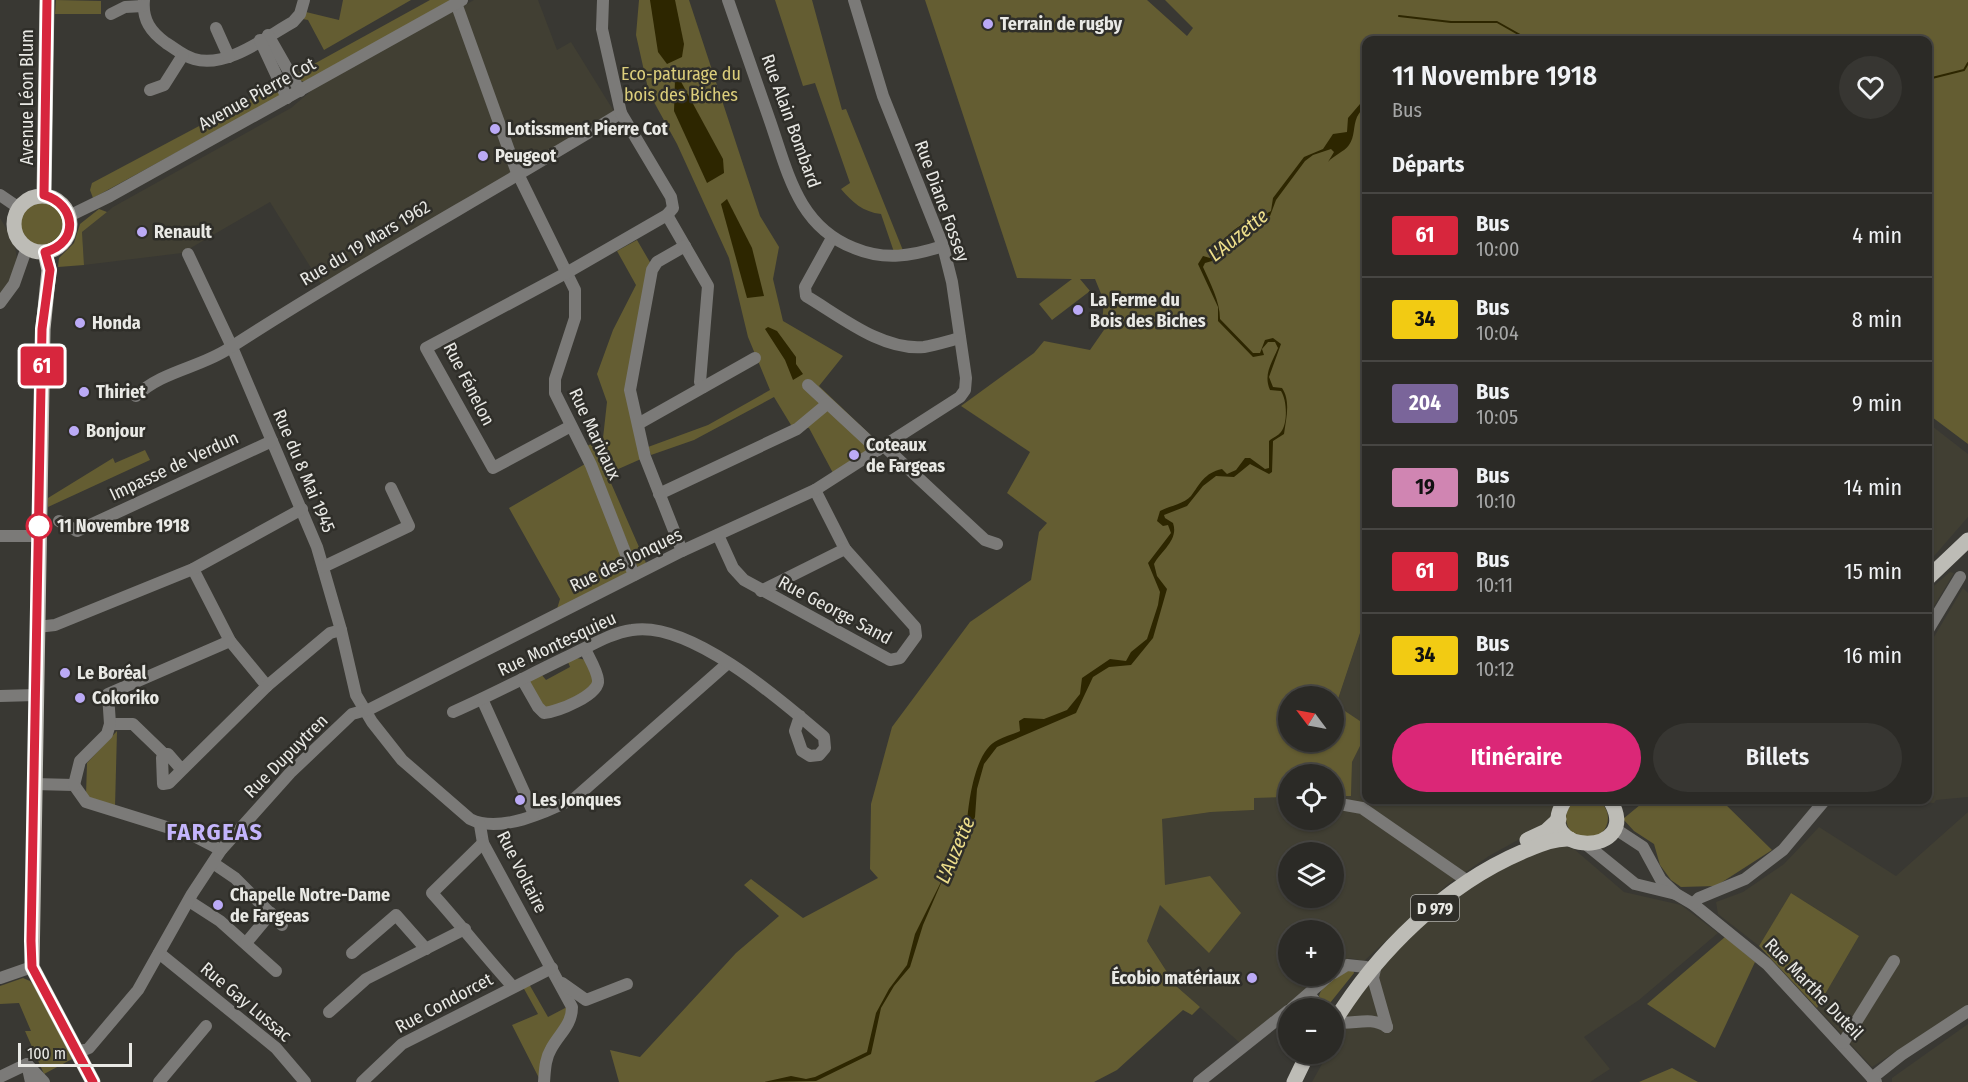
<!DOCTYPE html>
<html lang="fr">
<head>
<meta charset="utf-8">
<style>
  body { margin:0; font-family:"Fira Sans Condensed",sans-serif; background:#373632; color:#f1f3f6; height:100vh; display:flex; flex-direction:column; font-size:22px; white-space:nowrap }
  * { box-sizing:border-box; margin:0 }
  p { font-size:20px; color:#a6a7a7 }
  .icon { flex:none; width:33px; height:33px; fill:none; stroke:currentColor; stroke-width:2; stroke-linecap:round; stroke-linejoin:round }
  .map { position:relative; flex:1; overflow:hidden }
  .sheet { position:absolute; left:1362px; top:36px; width:570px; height:768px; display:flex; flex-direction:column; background:#2b2a26; border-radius:12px; box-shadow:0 2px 4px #0004,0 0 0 2px #474643 }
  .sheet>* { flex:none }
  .badge { padding:0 12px; border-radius:4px; font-size:21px; line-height:39px }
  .needle { width:39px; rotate:302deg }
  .fabs { position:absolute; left:1278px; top:686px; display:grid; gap:12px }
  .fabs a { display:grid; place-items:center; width:66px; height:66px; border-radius:50%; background:#2b2a26; box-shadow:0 2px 4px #0004,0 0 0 2px #474643; font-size:30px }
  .scale { position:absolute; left:18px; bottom:15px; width:114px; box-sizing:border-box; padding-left:6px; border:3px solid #e9e9e5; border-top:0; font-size:16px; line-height:21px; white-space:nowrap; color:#e9e9e5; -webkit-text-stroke:4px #2f2e29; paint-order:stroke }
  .map>.badge { position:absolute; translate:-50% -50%; box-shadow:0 0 0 3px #fff }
  h2 { padding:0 30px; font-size:22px; line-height:54px }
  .round { display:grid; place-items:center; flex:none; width:63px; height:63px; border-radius:32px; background:#373632 }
  .summary { display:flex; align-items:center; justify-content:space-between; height:102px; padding:0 30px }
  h1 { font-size:28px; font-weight:600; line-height:45px }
  .cta { display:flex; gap:12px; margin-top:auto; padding:12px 30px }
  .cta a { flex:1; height:69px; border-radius:36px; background:#db2777; color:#fff; font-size:24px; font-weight:600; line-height:69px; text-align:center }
  .cta a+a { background:#373632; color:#f1f3f6 }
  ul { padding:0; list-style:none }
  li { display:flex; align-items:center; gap:18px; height:84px; padding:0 30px; border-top:2px solid #474643 }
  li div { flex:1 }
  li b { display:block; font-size:22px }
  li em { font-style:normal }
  li .badge { min-width:66px; font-weight:700; text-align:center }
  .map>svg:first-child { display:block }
</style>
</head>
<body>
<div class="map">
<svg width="1968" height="1082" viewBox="0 0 1968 1082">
  <rect width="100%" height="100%" fill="#393833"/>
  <!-- built -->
  <g fill="#413f33" fill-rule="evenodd">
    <path d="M474 0H538L557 50 571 42 615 113 321 284 270 202 182 253 84 265 82 232 113 207 291 108 318 85Z"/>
    <path d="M0 218 14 241 17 259 12 283 0 298Z"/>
    <path d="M1928 423 1968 454V517L1928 563Z"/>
    <path d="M1950 572 1954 573 1928 616V591Z"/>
    <path d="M1963 588 1968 593V797L1936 800 1934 803 1887 800H1928V647Z"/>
    <path d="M1366 615V725L1336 705Z"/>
    <path d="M1366 734V800H1558L1550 822 1489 856 1448 884 1364 961 1349 958 1334 969V930H1288V975H1325L1240 1043 1176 986 1147 941 1165 885 1161 819 1211 812 1254 810V798L1288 797V819H1334V796H1351L1352 762ZM1288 852H1334V897H1288Z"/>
    <path d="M1968 812V1005L1872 1067 1817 1008 1859 936 1791 893 1759 946 1718 914 1716 902 1743 892 1784 864 1819 827 1896 876Z"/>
    <path d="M1560 845 1574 849 1624 892 1681 905 1718 933 1639 1000 1584 1037 1610 1069 1590 1082H1312L1328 1053H1334V1043L1341 1033 1343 1016 1407 938 1460 892 1506 864Z"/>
    <path d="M1968 1024V1082H1892V1078Z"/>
  </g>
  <!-- green -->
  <g fill="#645d32" fill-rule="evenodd">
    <path d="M56 0 101 1V14H55Z"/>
    <path d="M343 0H411L324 50 308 20 303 19 306 12 339 20Z"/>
    <path d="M430 0H454L307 82 300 81 294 75Z"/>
    <path d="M639 0H689L760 216 779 247 773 279 783 321 843 356 819 386 880 444 833 473 809 428 791 425 774 397 694 440 651 455 648 447 708 425 770 390 748 337 729 258 677 144 649 93 636 35Z"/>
    <path d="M775 0H812L842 110 846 109 904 253 894 252 881 214C863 212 852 202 841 189L850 183 815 83 803 86Z"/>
    <path d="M925 0H1147L1187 36 1193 28 1165 0H1968V444L1928 414V40H1366V615L1336 705 1366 725V734L1352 762 1351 796H1334V774H1288V797L1254 798V810L1211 812 1162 819 1165 885 1210 876 1241 913 1209 953 1160 905 1147 941 1176 986 1200 1007 1192 1015 1183 1010 1117 1070 1094 1082H619L610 1050 640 1057 736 953 779 916 744 885 751 879 803 918 878 878 870 869 871 804 892 727 970 622 1031 580 1039 532 1047 523 1007 493 1030 452 961 406 1034 353 1044 341 1090 350 1106 327 1102 323 1104 301 1095 279H1080L1090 291 1052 320 1039 304 1072 279 1017 278ZM1288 696H1334V741H1288Z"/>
    <path d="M278 84 280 93 278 97 93 198 90 190 92 183Z"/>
    <circle cx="42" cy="225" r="22"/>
    <path d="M99 209 107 212 82 232 84 265 58 267 59 258 74 243 80 224Z"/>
    <path d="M637 240 651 264 629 369 641 459 607 474 646 563 638 568 587 446 603 438 607 402 597 374 613 330 636 285 617 251Z"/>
    <path d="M145 450 150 460 48 507V498L113 458 115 463Z"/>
    <path d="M585 464 629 568 627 576 557 609 560 599 509 508Z"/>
    <path d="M577 658 586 660 595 679 592 688 550 709 541 707 528 681 541 674 546 680 570 667 568 662Z"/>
    <path d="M117 731 115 807 93 800 86 795 87 763Z"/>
    <circle cx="1587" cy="818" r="21"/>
    <path d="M1646 800H1725L1723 802 1772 850 1716 886 1681 887 1671 880 1660 865 1654 844 1634 831 1623 819Z"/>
    <path d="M1791 893 1859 936 1817 1008 1759 946Z"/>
    <path d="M1725 937 1755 962 1715 1048 1647 1004Z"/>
    <path d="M1353 968 1354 973 1326 1008 1319 996C1323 982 1341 975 1353 968Z"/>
    <path d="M23 978 30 981 35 987 74 1058 44 1074 25 1031H31L19 1003 0 1004V986Z"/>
    <path d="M529 984 548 1017 567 1007 568 1019 541 1082 512 1025 538 1014 523 987Z"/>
    <path d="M1672 1068 1698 1082H1639Z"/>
  </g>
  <!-- water -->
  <g fill="#2d2600">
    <path d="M650 0H675L684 44 682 57 667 64 658 52Z"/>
    <path d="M679 78 723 159 724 173 707 183 674 111 675 80Z"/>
    <path d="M1366 97C1367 106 1361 109 1357 117 1353 126 1355 137 1349 145 1344 152 1334 155 1328 162L1334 152 1331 149 1313 155 1305 161 1276 200 1270 216C1245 225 1226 238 1212 261L1205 263 1203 267C1210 283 1220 301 1220 319L1253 353H1260L1265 340 1273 338 1281 344 1269 377 1273 387 1282 388C1291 401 1286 419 1284 434L1273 441 1272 472 1269 474 1250 464 1234 477 1216 476 1203 486 1187 506 1164 515 1165 518 1173 523C1179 540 1161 551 1154 564L1157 576 1167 589 1153 638 1131 665 1109 667 1093 677 1076 713 997 747 984 764 977 789 975 817 971 826 960 838 949 870 946 869 945 864 956 833 967 822C969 800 975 750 998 740 1005 736 1012 735 1020 731L1019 721 1024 718 1044 719 1067 710 1080 694 1082 678 1110 659 1126 661 1131 652 1147 639 1158 605 1160 592 1148 563 1171 533 1168 525 1163 526 1157 521 1160 511C1169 506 1184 504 1191 496 1200 484 1204 473 1222 469L1227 474 1236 470 1245 458H1250L1265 469 1269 468V441C1272 438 1278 436 1281 432 1288 423 1287 400 1281 391L1270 390C1263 374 1272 363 1278 348L1275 342H1268L1262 349 1264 355 1253 357 1218 321V307L1198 264 1203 256 1210 258C1219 242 1235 226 1253 219 1259 216 1265 215 1271 211L1273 198 1304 157 1323 149 1333 134 1347 132 1348 118Z"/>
    <path d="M727 199 752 248 764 296 747 298 721 204Z"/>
    <path d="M768 327 777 331 796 357V364L803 374 793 380 785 360 765 329Z"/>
    <path d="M945 874 923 925 910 967 894 986 881 1008 871 1054 816 1081 764 1082 791 1076 806 1079 815 1077 867 1052 876 1013 889 989 907 965 915 934Z"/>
  </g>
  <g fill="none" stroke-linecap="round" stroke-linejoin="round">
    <!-- stream -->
    <g stroke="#2d2600" stroke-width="2">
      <path d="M1399 16 1451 22H1497L1529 40"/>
      <path d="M1928 79 1964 70 1968 63"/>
    </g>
    <!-- minor -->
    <g stroke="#7b7a78" stroke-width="12">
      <path d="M144 0C142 20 151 32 166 43 176 49 183 56 194 59 226 69 266 37 293 22L300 14 304 0"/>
      <path d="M728 0C742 40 756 81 770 121 788 173 798 226 854 248 885 261 912 256 943 246"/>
      <path d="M456 3 516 170 575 290V318L555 379V393L591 465 634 575"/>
      <path d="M111 14 125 7 143 6"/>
      <path d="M216 28 229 57"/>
      <path d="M268 35 300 91"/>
      <path d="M260 40 287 98"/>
      <path d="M150 90 164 85 183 55"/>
      <path d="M0 195 19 208"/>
      <path d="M667 215 708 286 700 382 703 387"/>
      <path d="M69 216 110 196 462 0"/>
      <path d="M832 238 805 287 806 296C840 316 882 351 924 347 936 345 948 341 960 338"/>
      <path d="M188 254 232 347 317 547 341 630 356 695 372 722 402 760 470 819C499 834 547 812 575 798L728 663"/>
      <path d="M0 303 14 284 27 247"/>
      <path d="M808 385 878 450"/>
      <path d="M136 396C162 371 199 368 228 349 356 266 491 193 621 113"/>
      <path d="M638 424 755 358"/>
      <path d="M571 426 493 468 426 348 568 272 667 215 673 208 671 197 621 113 602 29 603 0"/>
      <path d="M884 446 985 540 997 544"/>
      <path d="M659 494 797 429 827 404"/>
      <path d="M59 521 77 531 272 441"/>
      <path d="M718 535 733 568 744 580 890 660 900 658 916 636 915 627 845 549 815 490"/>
      <path d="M0 536H39"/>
      <path d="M682 551 645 457 630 390 652 270 657 262 685 246"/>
      <path d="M323 567 409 526 391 488"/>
      <path d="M193 569 230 641 267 686"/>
      <path d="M761 591 845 549"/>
      <path d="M37 627 55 625 193 569 302 509"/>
      <path d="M1928 630 1960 577"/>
      <path d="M522 679 538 707 544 713C557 712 600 695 598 680 597 670 589 658 585 649"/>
      <path d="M0 696 36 695"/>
      <path d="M482 699 534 814"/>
      <path d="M453 712C494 694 533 673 573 654 592 645 611 633 632 630 690 620 782 701 824 737L825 748 819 755 810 756 802 751 795 731 800 716"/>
      <path d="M110 724H133L164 754"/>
      <path d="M182 770 168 754H164L162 758 163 784 169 783 182 770 267 686 330 633 341 630"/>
      <path d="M34 784 74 785 86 802 192 835 221 850"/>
      <path d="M74 785 80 761 107 734 110 724 108 694 230 641"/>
      <path d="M1334 803 1362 808 1463 878"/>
      <path d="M480 825 483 843 572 1007C572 1025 559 1034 551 1049 545 1059 545 1070 544 1082"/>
      <path d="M1614 828 1643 847 1661 880 1676 894 1693 904 1767 964 1876 1082"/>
      <path d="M483 843 432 893C460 924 485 956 513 987"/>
      <path d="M1587 845 1635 884 1676 894"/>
      <path d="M213 863 235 878 282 925"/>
      <path d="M189 901 220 921 276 971"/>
      <path d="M1693 904 1699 898 1745 879 1783 850 1825 800"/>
      <path d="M246 943 271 913"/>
      <path d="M159 953 276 1048 305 1082"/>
      <path d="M352 953 396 915 426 949"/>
      <path d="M1376 965 1373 978 1387 1027"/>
      <path d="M1334 973 1347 965 1366 967"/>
      <path d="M0 978 32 967"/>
      <path d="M562 983 586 1000 627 984"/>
      <path d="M1310 995 1320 1008"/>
      <path d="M1292 1008 1330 975"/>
      <path d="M329 1012 366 979 465 929"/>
      <path d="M1334 1022C1353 1026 1369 1015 1387 1027"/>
      <path d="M1843 1043 1894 961"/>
      <path d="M79 1052 89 1048 138 990 192 894 221 850 290 773 352 714 370 709 682 551 815 490 960 397 965 390 966 378 952 282 943 246 883 96 854 0"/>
      <path d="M0 1077 27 1064"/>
      <path d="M1872 1078 1901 1055 1968 1011"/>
      <path d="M31 1082 27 1064 44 1082"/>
      <path d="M159 1082 206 1026"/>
      <path d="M362 1082 402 1044 552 968"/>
      <path d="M1199 1082 1288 1011"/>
    </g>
    <!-- major -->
    <g stroke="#bdbcb6" stroke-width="15">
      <path d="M44 195 47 0"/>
      <circle cx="42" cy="224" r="28"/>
      <path d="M45 252 49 270 43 329 32 967 93 1082"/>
      <path d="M1928 578 1968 540"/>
      <path d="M1565 800C1529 857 1645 858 1610 800"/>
      <path d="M1527 840 1546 831 1559 819"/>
      <path d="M1334 1022C1377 952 1445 885 1522 852 1537 846 1553 838 1570 839"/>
      <path d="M1294 1082 1308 1053"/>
    </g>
  </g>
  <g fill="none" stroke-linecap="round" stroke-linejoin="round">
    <defs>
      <path id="line" d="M47 0 44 195C76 204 80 243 45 252L50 270 42 329 31 941 32 967 93 1082"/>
    </defs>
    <!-- line casing -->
    <use href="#line" stroke="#fff" stroke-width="14"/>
    <!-- line -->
    <use href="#line" stroke="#d7263d" stroke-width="9"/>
  </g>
  <!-- markers -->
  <g fill="#bbaaf6" stroke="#2f2e29" stroke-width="2">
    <circle cx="988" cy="24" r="6"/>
    <circle cx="495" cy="129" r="6"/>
    <circle cx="483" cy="156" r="6"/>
    <circle cx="142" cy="232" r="6"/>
    <circle cx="1078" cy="310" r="6"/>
    <circle cx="80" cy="323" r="6"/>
    <circle cx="84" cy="392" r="6"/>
    <circle cx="74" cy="431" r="6"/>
    <circle cx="854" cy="455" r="6"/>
    <circle cx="65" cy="673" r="6"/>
    <circle cx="80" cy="698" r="6"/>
    <circle cx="520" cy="800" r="6"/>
    <circle cx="218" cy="905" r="6"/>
    <circle cx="1252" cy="978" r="6"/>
  </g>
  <circle fill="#fff" stroke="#d7263d" stroke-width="3" cx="39" cy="526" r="12"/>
  <g text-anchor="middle" stroke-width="5" stroke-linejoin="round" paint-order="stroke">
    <!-- shield labels -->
    <rect fill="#2f2e29" stroke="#b1b1ad" stroke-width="1.5" x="1411" y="895" width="48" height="26" rx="4.5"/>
    <g font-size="16" font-weight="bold" fill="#e9e9e5">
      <text x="1435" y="914">D 979</text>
    </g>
    <!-- poi labels -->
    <g font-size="18" font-weight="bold" fill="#e9e9e5" stroke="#2f2e29" text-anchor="start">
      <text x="1000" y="30">Terrain de rugby</text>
      <text x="507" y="135">Lotissment Pierre Cot</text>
      <text x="495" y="162">Peugeot</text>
      <text x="154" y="238">Renault</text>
      <text x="1090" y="306">La Ferme du<tspan x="1090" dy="21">Bois des Biches</tspan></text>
      <text x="92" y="329">Honda</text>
      <text x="96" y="398">Thiriet</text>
      <text x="86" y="437">Bonjour</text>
      <text x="866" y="451">Coteaux<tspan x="866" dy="21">de Fargeas</tspan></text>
      <text x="77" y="679">Le Boréal</text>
      <text x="92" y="704">Cokoriko</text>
      <text x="532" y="806">Les Jonques</text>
      <text x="230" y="901">Chapelle Notre-Dame<tspan x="230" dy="21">de Fargeas</tspan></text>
      <text x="1240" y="984" text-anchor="end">Écobio matériaux</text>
    </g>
    <!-- park labels -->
    <g font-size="18" fill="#dcce7b" stroke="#2f2e29">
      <text x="681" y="80">Eco-paturage du<tspan x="681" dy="21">bois des Biches</tspan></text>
    </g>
    <!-- street labels -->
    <g font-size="18" fill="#e9e9e5" stroke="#2f2e29">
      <text transform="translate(257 94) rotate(-29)" y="6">Avenue Pierre Cot</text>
      <text transform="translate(27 97) rotate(-90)" y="6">Avenue Léon Blum</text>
      <text transform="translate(791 121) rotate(70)" y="6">Rue Alain Bombard</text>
      <text transform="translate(942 201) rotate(70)" y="6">Rue Diane Fossey</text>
      <text transform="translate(365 243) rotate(-31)" y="6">Rue du 19 Mars 1962</text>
      <text transform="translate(469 384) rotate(63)" y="6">Rue Fénelon</text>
      <text transform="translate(595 434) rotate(65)" y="6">Rue Marivaux</text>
      <text transform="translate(174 466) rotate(-25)" y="6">Impasse de Verdun</text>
      <text transform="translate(304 471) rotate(67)" y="6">Rue du 8 Mai 1945</text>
      <text transform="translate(626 560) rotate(-26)" y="6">Rue des Jonques</text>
      <text transform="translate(835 610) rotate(28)" y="6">Rue George Sand</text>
      <text transform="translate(557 644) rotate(-25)" y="6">Rue Montesquieu</text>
      <text transform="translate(286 756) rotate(-45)" y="6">Rue Dupuytren</text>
      <text transform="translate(522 872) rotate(63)" y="6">Rue Voltaire</text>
      <text transform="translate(1814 989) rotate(46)" y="6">Rue Marthe Duteil</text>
      <text transform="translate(246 1002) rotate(40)" y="6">Rue Gay Lussac</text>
      <text transform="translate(444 1003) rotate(-28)" y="6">Rue Condorcet</text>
    </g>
    <!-- stop labels -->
    <g font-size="18" font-weight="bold" fill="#e9e9e5" stroke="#2f2e29" text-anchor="start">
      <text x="57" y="532">11 Novembre 1918</text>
    </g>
    <!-- water labels -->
    <g font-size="20" font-style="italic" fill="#ecdd8a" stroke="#2f2e29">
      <text transform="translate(1238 235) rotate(-39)" y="7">L'Auzette</text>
      <text transform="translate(955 850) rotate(-67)" y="7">L'Auzette</text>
    </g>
    <!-- district labels -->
    <g font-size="24" font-weight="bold" letter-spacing="1.5" fill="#c4b5fc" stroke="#2f2e29">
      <text x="215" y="840">FARGEAS</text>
    </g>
  </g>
</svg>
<div class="fabs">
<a><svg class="needle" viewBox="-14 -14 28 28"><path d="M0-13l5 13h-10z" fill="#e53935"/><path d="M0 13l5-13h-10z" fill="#a6a7a7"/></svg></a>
<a><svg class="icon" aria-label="locate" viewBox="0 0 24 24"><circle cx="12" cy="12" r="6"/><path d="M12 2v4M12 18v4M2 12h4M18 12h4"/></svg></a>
<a><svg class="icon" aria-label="layers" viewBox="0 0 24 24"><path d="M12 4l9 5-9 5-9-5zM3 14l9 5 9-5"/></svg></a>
<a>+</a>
<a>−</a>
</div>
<div class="scale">100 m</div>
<b class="badge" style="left:42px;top:366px;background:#d7263d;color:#fff">61</b>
<section class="sheet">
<div class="summary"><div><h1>11 Novembre 1918</h1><p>Bus</p></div><a class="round"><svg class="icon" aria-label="heart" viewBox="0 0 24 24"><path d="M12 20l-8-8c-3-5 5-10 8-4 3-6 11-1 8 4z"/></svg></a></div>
<h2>Départs</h2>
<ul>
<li><span class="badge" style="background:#d7263d;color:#fff">61</span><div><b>Bus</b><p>10:00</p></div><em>4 min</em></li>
<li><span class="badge" style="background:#f2cb13;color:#111">34</span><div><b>Bus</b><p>10:04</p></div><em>8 min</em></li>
<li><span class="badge" style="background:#7a659a;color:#fff">204</span><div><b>Bus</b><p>10:05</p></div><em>9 min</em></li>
<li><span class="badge" style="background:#d085b2;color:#111">19</span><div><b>Bus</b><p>10:10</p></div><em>14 min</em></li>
<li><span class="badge" style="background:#d7263d;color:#fff">61</span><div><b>Bus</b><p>10:11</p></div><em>15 min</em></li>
<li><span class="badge" style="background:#f2cb13;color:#111">34</span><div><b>Bus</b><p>10:12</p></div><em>16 min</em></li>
</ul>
<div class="cta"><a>Itinéraire</a><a>Billets</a></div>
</section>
</div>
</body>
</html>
